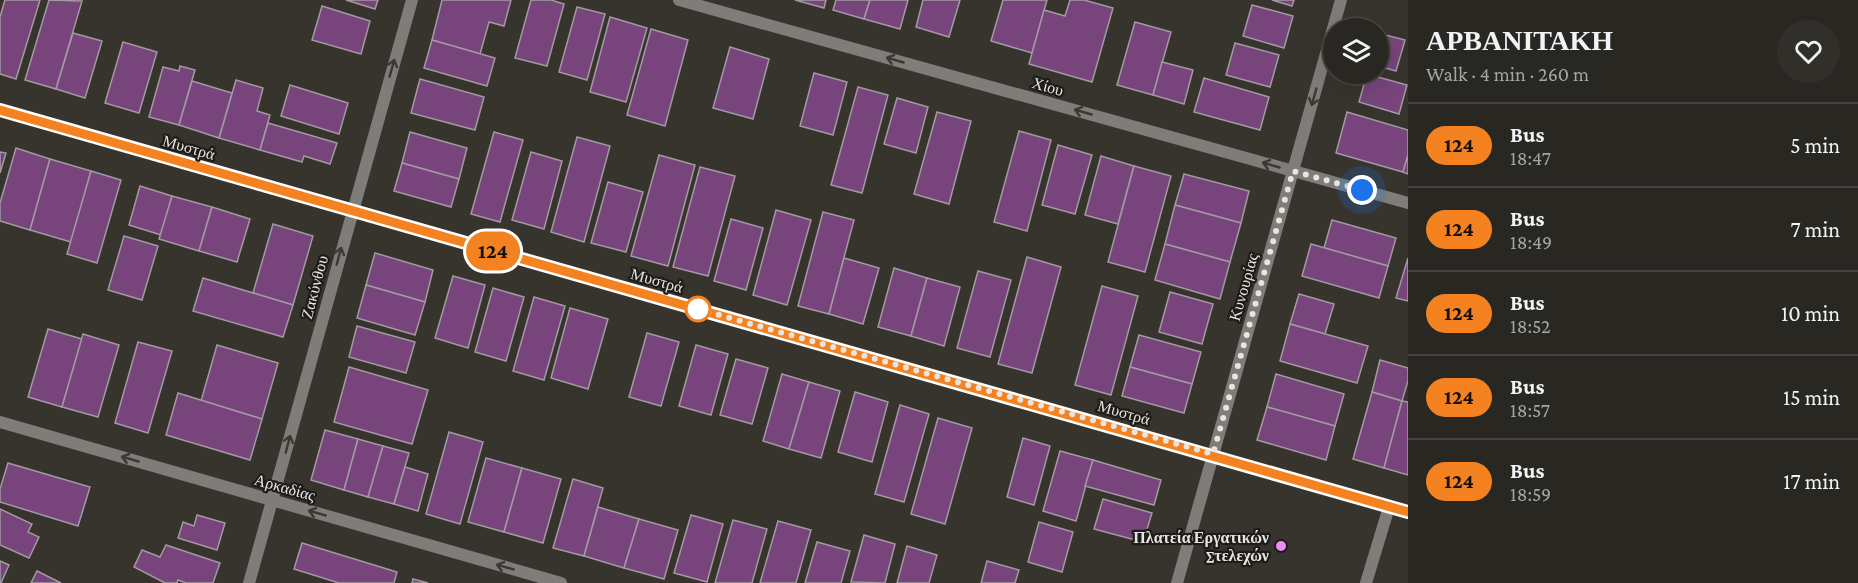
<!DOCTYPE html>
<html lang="en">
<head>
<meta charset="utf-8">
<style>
  body { margin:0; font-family:"Crimson Pro",serif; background:#312f2a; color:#f1f3f6; height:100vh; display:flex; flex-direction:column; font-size:22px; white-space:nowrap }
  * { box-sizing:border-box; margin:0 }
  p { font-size:20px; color:#a5a5a5 }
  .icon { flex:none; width:33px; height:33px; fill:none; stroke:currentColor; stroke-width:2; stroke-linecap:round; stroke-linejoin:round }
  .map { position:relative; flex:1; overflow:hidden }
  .sheet { display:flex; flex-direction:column; background:#292722; width:450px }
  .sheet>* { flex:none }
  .badge { padding:0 12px; border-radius:20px; font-size:21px; line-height:39px }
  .fabs { position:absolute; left:1323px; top:18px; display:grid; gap:12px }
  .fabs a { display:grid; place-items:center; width:66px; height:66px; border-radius:50%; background:#292722; box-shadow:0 6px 24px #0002,0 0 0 2px #454440; font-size:30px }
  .you { position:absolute; width:30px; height:30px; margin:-15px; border:4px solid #fff; border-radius:50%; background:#1a73e8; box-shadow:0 0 0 9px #1a73e833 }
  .map>.badge { position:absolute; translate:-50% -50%; box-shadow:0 0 0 3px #fff }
  .round { display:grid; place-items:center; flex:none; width:63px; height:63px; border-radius:32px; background:#312f2a }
  .head { display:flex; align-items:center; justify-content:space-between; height:102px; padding:0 18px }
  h1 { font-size:28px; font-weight:800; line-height:45px }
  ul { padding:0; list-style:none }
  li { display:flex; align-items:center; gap:18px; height:84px; padding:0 18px; border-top:2px solid #454440 }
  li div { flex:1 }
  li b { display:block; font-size:22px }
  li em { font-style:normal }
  li .badge { min-width:66px; font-weight:700; text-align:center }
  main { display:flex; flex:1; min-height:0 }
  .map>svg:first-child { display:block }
</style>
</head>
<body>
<main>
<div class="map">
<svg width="1408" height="583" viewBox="0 0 1408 583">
  <rect width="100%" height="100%" fill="#37342d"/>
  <!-- building -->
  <g fill="#77457b" stroke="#a19aa1" stroke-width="1.5">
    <path d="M5 0H40L16 79 0 74V17Z"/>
    <path d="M49 0 82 1 56 89 25 80Z"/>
    <path d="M346 0H378L375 9Z"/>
    <path d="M442 0H511L504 26 489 22 480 54 432 40Z"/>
    <path d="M531 0H551L564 4 547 66 515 58Z"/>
    <path d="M795 0H826L824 8Z"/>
    <path d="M836 0H870L864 19 833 10Z"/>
    <path d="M870 0H908L900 29 864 19Z"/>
    <path d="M923 0H960L949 37 916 27Z"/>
    <path d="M1003 0H1047L1032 53 991 41Z"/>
    <path d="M1070 0H1084L1113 8 1092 82 1029 64 1044 10 1065 16Z"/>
    <path d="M1272 0H1294L1292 6Z"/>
    <path d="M1252 5 1293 16 1284 48 1243 36Z"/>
    <path d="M322 6 370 21 361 54 312 40Z"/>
    <path d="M577 7 605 14 587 80 559 72Z"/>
    <path d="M610 17 647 28 626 102 590 92Z"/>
    <path d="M1135 22 1171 32 1153 95 1117 85Z"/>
    <path d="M651 29 688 40 665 126 627 115Z"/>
    <path d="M73 33 102 41 85 98 56 89Z"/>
    <path d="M1378 33 1405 40 1396 71 1378 66Z"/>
    <path d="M432 40 495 58 487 86 424 68Z"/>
    <path d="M123 42 157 52 139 113 105 103Z"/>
    <path d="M1235 43 1279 55 1270 87 1226 75Z"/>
    <path d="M730 47 769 59 753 119 713 108Z"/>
    <path d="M1162 62 1193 70 1184 104 1153 95Z"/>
    <path d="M180 66 195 70 179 125 149 117 163 67 179 71Z"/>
    <path d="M814 73 847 82 833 135 800 126Z"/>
    <path d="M1367 74 1407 85 1399 114 1359 102Z"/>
    <path d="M1204 78 1269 97 1260 130 1194 112Z"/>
    <path d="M420 79 484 97 475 130 411 113Z"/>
    <path d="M236 80 263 88 257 111 270 115 260 150 219 138Z"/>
    <path d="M192 81 232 93 219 138 179 125Z"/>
    <path d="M290 85 348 103 339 134 281 116Z"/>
    <path d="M858 87 888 95 862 193 831 185Z"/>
    <path d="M897 98 928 107 916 153 884 144Z"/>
    <path d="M937 112 971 121 949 204 914 194Z"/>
    <path d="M1347 112 1408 130V155L1403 172 1336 153Z"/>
    <path d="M268 123 337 143 330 164 304 156 302 162 260 150Z"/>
    <path d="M1019 131 1051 140 1027 231 994 222Z"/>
    <path d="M410 132 467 148 459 179 402 163Z"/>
    <path d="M494 132 523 140 500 222 471 214Z"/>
    <path d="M577 137 610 146 584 242 551 232Z"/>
    <path d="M1058 145 1092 155 1075 214 1042 205Z"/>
    <path d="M16 148 50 159 30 230 0 221V203Z"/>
    <path d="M0 152 6 153 0 173Z"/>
    <path d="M531 152 562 161 544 229 512 220Z"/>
    <path d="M659 155 695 165 668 266 631 256Z"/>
    <path d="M1408 155V174L1403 172Z"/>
    <path d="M1101 156 1134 166 1118 224 1085 215Z"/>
    <path d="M50 159 91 171 71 242 30 230Z"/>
    <path d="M402 163 459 179 451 207 394 191Z"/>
    <path d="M1134 166 1171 176 1145 272 1108 262Z"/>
    <path d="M700 167 735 176 708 276 673 267Z"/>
    <path d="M91 171 121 180 97 263 67 254Z"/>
    <path d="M1184 174 1249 191 1241 223 1175 205Z"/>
    <path d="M608 182 643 192 626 252 591 243Z"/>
    <path d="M140 186 172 196 161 235 129 225Z"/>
    <path d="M172 196 212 207 199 251 159 239Z"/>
    <path d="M1175 205 1241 223 1230 262 1165 244Z"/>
    <path d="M212 207 250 219 237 262 199 251Z"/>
    <path d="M776 210 811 220 787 305 753 295Z"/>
    <path d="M823 212 854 220 829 314 798 306Z"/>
    <path d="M731 219 763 228 746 290 714 281Z"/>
    <path d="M1332 220 1396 238 1388 266 1324 248Z"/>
    <path d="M273 224 313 236 293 305 253 293Z"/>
    <path d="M124 236 158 246 142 300 108 290Z"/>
    <path d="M1165 244 1230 262 1220 299 1155 280Z"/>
    <path d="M1311 244 1388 266 1379 298 1302 276Z"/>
    <path d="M375 253 433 270 425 302 366 285Z"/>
    <path d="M1027 257 1061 267 1032 373 998 364Z"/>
    <path d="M844 258 879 268 863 324 829 314Z"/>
    <path d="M1408 258V301L1396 298Z"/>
    <path d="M894 268 927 278 911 336 878 327Z"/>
    <path d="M978 271 1011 280 990 357 957 348Z"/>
    <path d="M453 276 485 285 468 348 435 338Z"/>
    <path d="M203 278 293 305 283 337 193 311Z"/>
    <path d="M927 278 960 287 944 346 911 336Z"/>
    <path d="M366 285 425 302 415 335 357 318Z"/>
    <path d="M1102 286 1138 296 1111 395 1075 385Z"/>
    <path d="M493 288 524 297 506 361 475 352Z"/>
    <path d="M1170 292 1213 304 1202 344 1159 332Z"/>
    <path d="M1299 294 1334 304 1325 334 1290 324Z"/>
    <path d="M534 297 565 306 544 380 513 371Z"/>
    <path d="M570 308 608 319 588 389 551 378Z"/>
    <path d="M1290 324 1368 346 1357 383 1280 361Z"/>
    <path d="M357 326 415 342 406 373 349 357Z"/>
    <path d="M48 329 82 339 62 407 28 397Z"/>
    <path d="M647 333 679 342 661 406 629 397Z"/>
    <path d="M83 334 119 345 98 417 62 407Z"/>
    <path d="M1139 335 1201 352 1192 384 1130 367Z"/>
    <path d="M138 342 172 351 148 433 115 423Z"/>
    <path d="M217 345 278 363 262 419 201 401Z"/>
    <path d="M696 345 728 354 711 415 679 406Z"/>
    <path d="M736 359 768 368 752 424 720 415Z"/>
    <path d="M1380 360 1408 368V381L1402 401 1372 392Z"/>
    <path d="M349 367 428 390 412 444 334 422Z"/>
    <path d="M1130 367 1192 384 1184 413 1122 396Z"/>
    <path d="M782 374 809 382 789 449 763 441Z"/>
    <path d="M1276 374 1344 394 1335 426 1267 407Z"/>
    <path d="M809 382 840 391 821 458 789 449Z"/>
    <path d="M855 392 888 402 872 462 838 452Z"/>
    <path d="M1372 392 1402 401 1384 468 1353 459Z"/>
    <path d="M178 393 262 419 250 460 166 435Z"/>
    <path d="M1402 401 1408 402V475L1384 468Z"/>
    <path d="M900 405 929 414 904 502 875 494Z"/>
    <path d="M1267 407 1335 426 1326 460 1257 440Z"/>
    <path d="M938 418 972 428 945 524 911 514Z"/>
    <path d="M325 430 358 439 344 490 311 480Z"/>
    <path d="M449 432 483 442 460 524 426 514Z"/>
    <path d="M1023 438 1050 446 1034 505 1007 497Z"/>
    <path d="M358 439 383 446 368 497 344 490Z"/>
    <path d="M383 446 409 453 394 504 368 497Z"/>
    <path d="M1060 451 1093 460 1076 521 1043 511Z"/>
    <path d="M486 458 522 468 504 532 468 522Z"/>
    <path d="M1093 460 1161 480 1154 505 1085 486Z"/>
    <path d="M8 463 90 487 78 526 0 502V489Z"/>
    <path d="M405 467 428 474 418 511 394 504Z"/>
    <path d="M522 468 561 479 543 543 504 532Z"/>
    <path d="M573 479 603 488 584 556 553 548Z"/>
    <path d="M1103 499 1152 513 1143 542 1094 529Z"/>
    <path d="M598 507 639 519 624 568 584 556Z"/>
    <path d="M0 509 32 524 28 532 39 537 29 558 0 545Z"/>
    <path d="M197 515 225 523 217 550 178 538 183 522 194 526Z"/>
    <path d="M691 515 723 524 707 582 674 573Z"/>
    <path d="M639 519 678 530 664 579 624 568Z"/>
    <path d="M733 520 767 529 752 583H715Z"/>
    <path d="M778 521 811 530 796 583H760Z"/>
    <path d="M1039 522 1073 532 1062 572 1028 562Z"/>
    <path d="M864 535 895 544 885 583 851 582Z"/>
    <path d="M817 542 850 551 841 583H805Z"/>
    <path d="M302 543 397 572 394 583H339L294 569Z"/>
    <path d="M166 545 220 563 213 583H186L178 580 177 583H165L134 567 142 550 160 557Z"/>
    <path d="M907 546 937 555 929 583H897Z"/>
    <path d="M0 561 9 565 1 583H0Z"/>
    <path d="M987 561 1019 570 1015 583H981Z"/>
    <path d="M37 571 61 583H31Z"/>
    <path d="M413 579 428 583H412Z"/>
  </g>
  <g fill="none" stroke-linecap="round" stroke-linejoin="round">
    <!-- street -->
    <g stroke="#7e7d79" stroke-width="12">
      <path d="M679 0 1408 203"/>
      <path d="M0 110 1408 512"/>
      <path d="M0 422 561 583"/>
      <path d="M249 583 412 0"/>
      <path d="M1177 583 1341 0"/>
      <path d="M1366 583 1389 507"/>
    </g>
  </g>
  <!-- one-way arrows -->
  <defs><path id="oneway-shaft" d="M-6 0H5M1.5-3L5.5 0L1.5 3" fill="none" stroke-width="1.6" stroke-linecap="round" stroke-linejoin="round" transform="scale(1.5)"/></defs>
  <g stroke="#3a3935">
    <use href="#oneway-shaft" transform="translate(895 60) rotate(-164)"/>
    <use href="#oneway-shaft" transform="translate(392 68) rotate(-74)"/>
    <use href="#oneway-shaft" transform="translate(1314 97) rotate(106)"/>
    <use href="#oneway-shaft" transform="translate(1083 112) rotate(-164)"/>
    <use href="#oneway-shaft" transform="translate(1271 165) rotate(-164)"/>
    <use href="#oneway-shaft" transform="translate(339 256) rotate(-75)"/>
    <use href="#oneway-shaft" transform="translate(288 444) rotate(-75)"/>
    <use href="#oneway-shaft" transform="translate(130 459) rotate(-164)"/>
    <use href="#oneway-shaft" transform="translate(317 513) rotate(-164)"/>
    <use href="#oneway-shaft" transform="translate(505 567) rotate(-164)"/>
  </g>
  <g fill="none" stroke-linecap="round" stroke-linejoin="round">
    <defs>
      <path id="line" d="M0 110 1408 512"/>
    </defs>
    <!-- line casing -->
    <use href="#line" stroke="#fff" stroke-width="14"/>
    <!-- line -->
    <use href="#line" stroke="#f58220" stroke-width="9"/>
    <!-- walk -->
    <path stroke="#e7e5e1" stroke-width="6" stroke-dasharray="0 10.8" d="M698 309 1213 454 1293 171 1362 190"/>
  </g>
  <!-- markers -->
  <circle fill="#fff" stroke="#f58220" stroke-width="3" cx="698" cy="309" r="12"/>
  <circle fill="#ee8bf8" stroke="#1d1c18" stroke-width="2" cx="1281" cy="546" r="6"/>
  <g text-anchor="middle" stroke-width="4.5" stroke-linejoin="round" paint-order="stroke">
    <!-- street labels -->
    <g font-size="16" fill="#e7e5e1" stroke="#1d1c18">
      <text transform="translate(1048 86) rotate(16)" y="6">Χίου</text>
      <text transform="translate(189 147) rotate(16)" y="6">Μυστρά</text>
      <text transform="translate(657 280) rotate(16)" y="6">Μυστρά</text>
      <text transform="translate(314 287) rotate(-75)" y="6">Ζακύνθου</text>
      <text transform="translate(1243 287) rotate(-74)" y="6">Κυνουρίας</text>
      <text transform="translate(1124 412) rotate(16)" y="6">Μυστρά</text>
      <text transform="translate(285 487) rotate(16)" y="6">Αρκαδίας</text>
    </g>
    <!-- poi labels -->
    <g font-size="16" font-weight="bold" fill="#e7e5e1" stroke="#1d1c18" text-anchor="end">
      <text x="1269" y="543">Πλατεία Εργατικών<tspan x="1269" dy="18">Στελεχών</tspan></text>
    </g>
  </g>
</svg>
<div class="fabs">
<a><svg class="icon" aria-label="layers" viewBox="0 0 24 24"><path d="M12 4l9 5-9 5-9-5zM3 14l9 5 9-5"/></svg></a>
</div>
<div class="you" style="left:1362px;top:190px"></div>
<b class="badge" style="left:493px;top:251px;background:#f58220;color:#111">124</b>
</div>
<section class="sheet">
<div class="head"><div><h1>ΑΡΒΑΝΙΤΑΚΗ</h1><p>Walk · 4 min · 260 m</p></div><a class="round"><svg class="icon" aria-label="heart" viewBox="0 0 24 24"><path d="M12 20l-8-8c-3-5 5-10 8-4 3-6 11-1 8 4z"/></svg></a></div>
<ul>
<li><span class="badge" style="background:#f58220;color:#111">124</span><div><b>Bus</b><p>18:47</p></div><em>5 min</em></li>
<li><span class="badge" style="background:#f58220;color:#111">124</span><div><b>Bus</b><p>18:49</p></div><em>7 min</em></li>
<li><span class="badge" style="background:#f58220;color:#111">124</span><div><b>Bus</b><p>18:52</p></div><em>10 min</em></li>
<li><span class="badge" style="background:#f58220;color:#111">124</span><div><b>Bus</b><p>18:57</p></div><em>15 min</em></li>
<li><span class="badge" style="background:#f58220;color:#111">124</span><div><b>Bus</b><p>18:59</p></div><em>17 min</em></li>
</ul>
</section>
</main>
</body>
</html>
